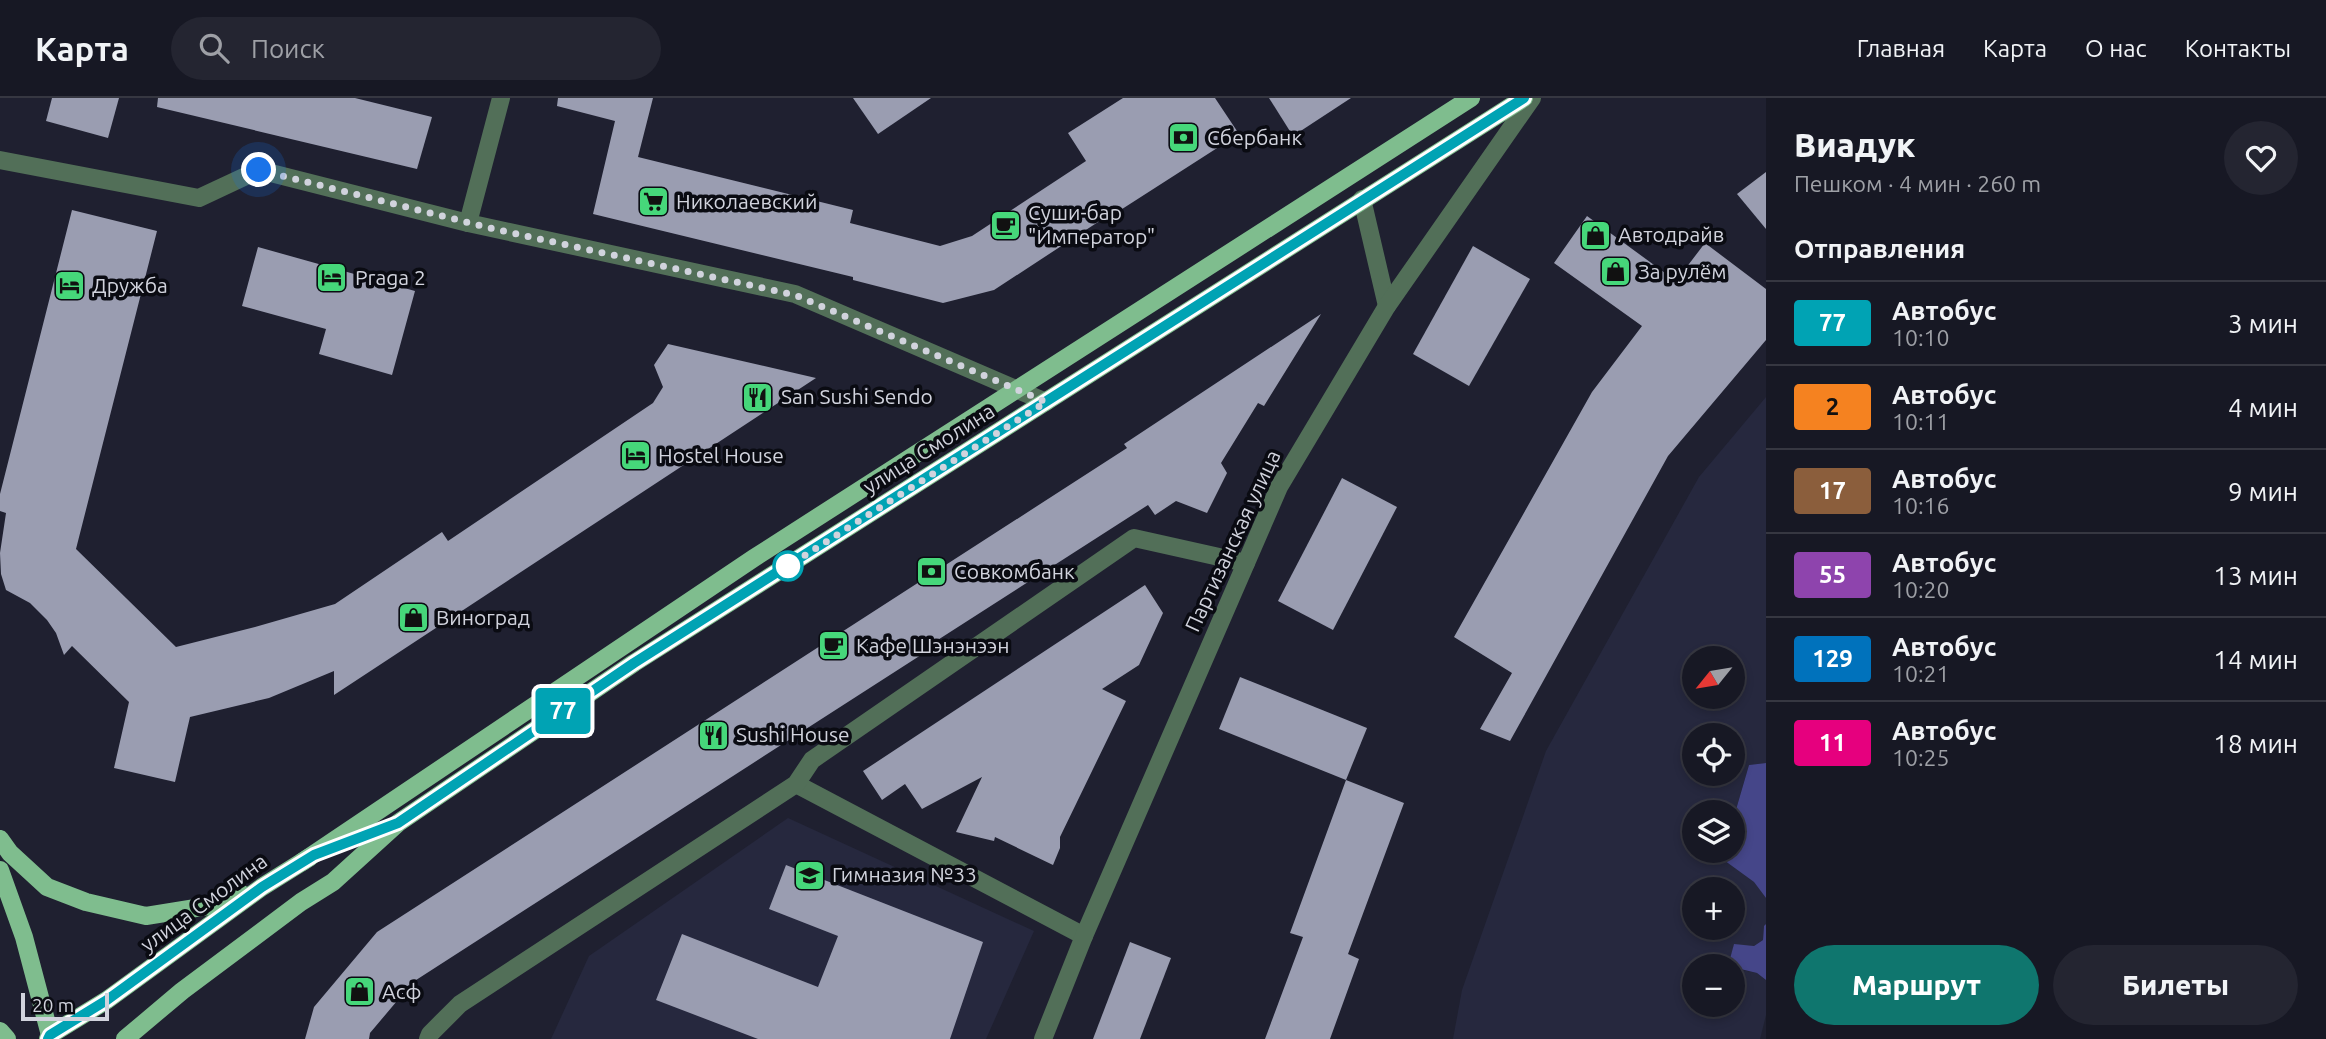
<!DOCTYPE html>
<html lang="ru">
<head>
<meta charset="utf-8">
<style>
  body { margin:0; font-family:Ubuntu,sans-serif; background:#242531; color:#f1f3f6; height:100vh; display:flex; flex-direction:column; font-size:26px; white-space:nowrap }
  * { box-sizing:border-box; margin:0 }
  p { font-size:23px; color:#9ea0a6 }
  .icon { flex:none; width:38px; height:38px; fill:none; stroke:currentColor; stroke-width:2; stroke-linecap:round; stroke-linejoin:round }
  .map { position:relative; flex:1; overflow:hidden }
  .sheet { display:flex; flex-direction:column; background:#171824; width:560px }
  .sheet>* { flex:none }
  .badge { padding:0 14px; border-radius:5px; font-size:24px; line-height:46px }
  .needle { width:46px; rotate:240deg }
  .tools { position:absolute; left:1682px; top:548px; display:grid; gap:14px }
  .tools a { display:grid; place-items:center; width:63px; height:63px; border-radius:50%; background:#171824; box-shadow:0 4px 10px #0003,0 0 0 2px #363741; font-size:35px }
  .scale { position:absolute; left:21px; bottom:18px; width:88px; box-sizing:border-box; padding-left:7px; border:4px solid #d1d3dd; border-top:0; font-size:19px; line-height:24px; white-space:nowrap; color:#d1d3dd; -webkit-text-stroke:5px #0a0b12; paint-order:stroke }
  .you { position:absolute; width:35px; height:35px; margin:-18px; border:5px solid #fff; border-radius:50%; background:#1a73e8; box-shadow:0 0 0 10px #1a73e833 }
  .map>.badge { position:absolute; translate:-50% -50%; box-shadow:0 0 0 4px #fff }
  h2 { padding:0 28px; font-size:26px; line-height:63px }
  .round { display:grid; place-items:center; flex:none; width:74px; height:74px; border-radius:37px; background:#242531 }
  .headline { display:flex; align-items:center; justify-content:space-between; height:119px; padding:0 28px }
  h1 { font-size:33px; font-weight:800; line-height:52px }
  .cta { display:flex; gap:14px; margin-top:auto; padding:14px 28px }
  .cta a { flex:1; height:80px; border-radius:42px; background:#0f766e; color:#fff; font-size:28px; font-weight:800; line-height:80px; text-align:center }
  .cta a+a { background:#242531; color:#f1f3f6 }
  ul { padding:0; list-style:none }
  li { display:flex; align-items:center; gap:21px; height:84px; padding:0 28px; border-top:2px solid #363741 }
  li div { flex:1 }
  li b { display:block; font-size:26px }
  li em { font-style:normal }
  li .badge { min-width:77px; font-weight:700; text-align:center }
  header { display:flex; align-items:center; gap:42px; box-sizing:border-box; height:98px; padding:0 35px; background:#171824; border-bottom:2px solid #363741 }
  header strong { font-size:33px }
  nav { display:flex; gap:38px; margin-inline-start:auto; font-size:24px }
  .search { width:490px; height:63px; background:#242531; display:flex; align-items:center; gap:18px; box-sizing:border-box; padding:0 24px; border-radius:38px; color:#9ea0a6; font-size:26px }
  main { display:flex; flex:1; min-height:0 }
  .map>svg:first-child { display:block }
</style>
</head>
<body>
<header>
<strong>Карта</strong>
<div class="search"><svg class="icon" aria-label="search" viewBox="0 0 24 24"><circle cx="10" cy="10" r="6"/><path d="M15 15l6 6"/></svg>Поиск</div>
<nav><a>Главная</a><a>Карта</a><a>О нас</a><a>Контакты</a></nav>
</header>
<main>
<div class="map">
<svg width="1766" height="941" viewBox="0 0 1766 941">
  <rect width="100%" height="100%" fill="#1f2030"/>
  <!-- built -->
  <g fill="#26283e" fill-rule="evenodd">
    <path d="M1766 299V665L1749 667 1733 722 1732 714H1694V752L1723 753 1721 760 1754 784 1766 800V826L1764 829 1763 842 1754 848 1734 847 1728 868H1694V906H1732L1733 870 1757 875 1766 882V917L1760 941H1453L1462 892 1546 653 1699 379ZM1694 560H1732V598H1694ZM1694 637H1732V676H1694ZM1694 791H1732V830H1694Z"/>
    <path d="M788 720 1034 833 986 941H551L589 858Z"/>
  </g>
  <!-- water -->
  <g fill="#454689">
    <path d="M1766 665V800L1754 784 1721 760 1723 753 1732 752 1733 722 1749 667Z"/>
    <path d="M1766 826V882L1757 875 1728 868 1734 846 1754 848 1763 842 1764 828Z"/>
  </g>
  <!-- building -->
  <g fill="#9a9db1">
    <path d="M52 0H119L108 40 46 23Z"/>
    <path d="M158 0H355L432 19 417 71 157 9Z"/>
    <path d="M558 0H653L638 59 853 112 850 125 940 148 972 138 1086 63 1068 35 1123 0H1215L1239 36 1119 113 1118 111 994 192 943 205 853 182V179L593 116 615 23 557 8Z"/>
    <path d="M853 0H931L878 36Z"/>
    <path d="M1269 0H1351L1293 38Z"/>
    <path d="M1766 74V131L1737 96Z"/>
    <path d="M72 112 157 133 76 451 176 549 255 529 335 506 442 434 448 443 653 305 663 289 654 267 668 246 816 280 334 597V573L269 600 190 619 175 684 114 670 129 604 72 548 64 557 56 535 47 522 30 505 6 492 1 476 0 455 6 415 0 413V396Z"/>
    <path d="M1587 118 1676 183 1705 145 1766 191V242L1668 358 1510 643 1480 631 1512 575 1454 539 1592 294 1642 228 1554 165Z"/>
    <path d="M1473 148 1530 181 1469 288 1413 256Z"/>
    <path d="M258 149 415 193 392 277 319 256 326 231 242 208Z"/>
    <path d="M1321 216 1264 308 1258 305 1221 365 1227 375 1207 415 1176 403 1155 417 1148 407 919 554 921 557 413 884 370 935 369 941H305L314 909 377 834 1127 350 1124 346Z"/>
    <path d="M1342 380 1397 409 1333 532 1278 503Z"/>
    <path d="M1145 487 1163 515 1139 567 1102 591 1126 603 1060 739V750L1053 767 995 739 994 743 956 734 982 679 922 711 905 686 882 702 863 673Z"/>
    <path d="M1240 579 1367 630 1346 682 1219 631Z"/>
    <path d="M1346 682 1404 705 1348 856 1359 861 1330 941H1265L1303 839 1290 835Z"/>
    <path d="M786 767 983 844 950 941H758L656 902 682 836 818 889 838 838 769 811Z"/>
    <path d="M1130 844 1171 860 1140 941H1093Z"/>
  </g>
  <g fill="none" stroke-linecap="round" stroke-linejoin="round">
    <!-- minor -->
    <g stroke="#526f58" stroke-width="18">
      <path d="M0 62 199 100 259 72 468 125 795 196 1046 304"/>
      <path d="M1362 101 1387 208"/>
      <path d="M468 125 501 0"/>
      <path d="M796 686 1084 838"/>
      <path d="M428 941 430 936 460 906 796 686 812 662 1134 440 1246 465"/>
      <path d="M1043 941 1084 838 1279 389 1387 208 1532 0"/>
    </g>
    <!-- major -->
    <g stroke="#7fbd8e" stroke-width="18">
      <path d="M0 741 10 755 47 789 86 804 146 818 208 808 242 796"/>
      <path d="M302 764 754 460 1471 0"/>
      <path d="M0 772 24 839 51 941"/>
      <path d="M0 933 7 941"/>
      <path d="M48 941 50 937 107 902 262 789 310 759"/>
      <path d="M125 941 182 893 301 804 333 784 398 725 634 565 1524 0"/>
    </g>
  </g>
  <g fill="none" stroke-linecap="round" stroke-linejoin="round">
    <defs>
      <path id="line" d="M48 941 50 937 107 902 262 789 314 757 398 725 634 565 1524 0"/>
    </defs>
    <!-- line casing -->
    <use href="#line" stroke="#fff" stroke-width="16"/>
    <!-- line -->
    <use href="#line" stroke="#00a3b4" stroke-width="10"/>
    <!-- walk -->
    <path stroke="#d1d3dd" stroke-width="7" stroke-dasharray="0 12.6" d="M259 72 494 131 795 197 1046 304 788 468"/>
  </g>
  <!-- icons -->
  <defs>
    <symbol id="bank-square" viewBox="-11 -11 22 22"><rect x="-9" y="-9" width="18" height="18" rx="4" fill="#46d77a" stroke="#0a0b12"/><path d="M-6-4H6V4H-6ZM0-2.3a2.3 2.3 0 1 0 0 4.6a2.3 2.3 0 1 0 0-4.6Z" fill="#111"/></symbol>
    <symbol id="supermarket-square" viewBox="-11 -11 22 22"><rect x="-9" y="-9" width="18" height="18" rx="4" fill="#46d77a" stroke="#0a0b12"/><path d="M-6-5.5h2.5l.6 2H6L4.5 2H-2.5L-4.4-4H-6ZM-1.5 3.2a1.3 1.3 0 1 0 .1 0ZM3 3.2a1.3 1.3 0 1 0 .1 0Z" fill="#111"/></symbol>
    <symbol id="cafe-square" viewBox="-11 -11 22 22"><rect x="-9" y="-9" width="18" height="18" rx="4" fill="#46d77a" stroke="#0a0b12"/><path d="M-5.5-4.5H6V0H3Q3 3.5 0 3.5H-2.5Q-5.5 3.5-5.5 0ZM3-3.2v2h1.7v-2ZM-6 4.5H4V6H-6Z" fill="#111"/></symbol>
    <symbol id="shop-square" viewBox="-11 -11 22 22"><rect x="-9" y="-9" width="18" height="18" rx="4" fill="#46d77a" stroke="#0a0b12"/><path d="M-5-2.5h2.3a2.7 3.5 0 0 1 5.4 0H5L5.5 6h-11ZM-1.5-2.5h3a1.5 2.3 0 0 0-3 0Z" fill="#111"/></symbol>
    <symbol id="hotel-square" viewBox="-11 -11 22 22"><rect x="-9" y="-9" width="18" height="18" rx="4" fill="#46d77a" stroke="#0a0b12"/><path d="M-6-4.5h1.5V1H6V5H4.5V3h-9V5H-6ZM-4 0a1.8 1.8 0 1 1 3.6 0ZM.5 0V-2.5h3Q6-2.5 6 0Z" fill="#111"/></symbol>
    <symbol id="restaurant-square" viewBox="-11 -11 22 22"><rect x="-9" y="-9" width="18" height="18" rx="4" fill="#46d77a" stroke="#0a0b12"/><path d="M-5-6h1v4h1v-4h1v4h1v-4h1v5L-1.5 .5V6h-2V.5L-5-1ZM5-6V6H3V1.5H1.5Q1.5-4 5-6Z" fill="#111"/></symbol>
    <symbol id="school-square" viewBox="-11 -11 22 22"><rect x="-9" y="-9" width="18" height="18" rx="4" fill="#46d77a" stroke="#0a0b12"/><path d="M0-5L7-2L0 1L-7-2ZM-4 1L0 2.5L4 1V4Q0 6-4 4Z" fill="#111"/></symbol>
  </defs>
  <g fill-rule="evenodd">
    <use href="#bank-square" x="1166" y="22" width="35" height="35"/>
    <use href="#supermarket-square" x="636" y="86" width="35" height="35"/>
    <use href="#cafe-square" x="988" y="110" width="35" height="35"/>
    <use href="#shop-square" x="1578" y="120" width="35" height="35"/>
    <use href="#shop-square" x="1598" y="156" width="35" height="35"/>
    <use href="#hotel-square" x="314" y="162" width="35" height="35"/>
    <use href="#hotel-square" x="52" y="170" width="35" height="35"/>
    <use href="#restaurant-square" x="740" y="282" width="35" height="35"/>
    <use href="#hotel-square" x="618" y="340" width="35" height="35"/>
    <use href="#bank-square" x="914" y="456" width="35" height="35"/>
    <use href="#shop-square" x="396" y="502" width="35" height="35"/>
    <use href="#cafe-square" x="816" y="530" width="35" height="35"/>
    <use href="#restaurant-square" x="696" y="620" width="35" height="35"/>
    <use href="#school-square" x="792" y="760" width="35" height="35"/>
    <use href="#shop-square" x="342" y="876" width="35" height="35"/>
  </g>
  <!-- markers -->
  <circle fill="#fff" stroke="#00a3b4" stroke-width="3.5" cx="788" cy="468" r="14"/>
  <g text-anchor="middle" stroke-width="7" stroke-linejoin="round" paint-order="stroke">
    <!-- poi labels -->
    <g font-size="21" fill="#d1d3dd" stroke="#0a0b12" text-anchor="start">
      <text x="1207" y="47">Сбербанк</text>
      <text x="676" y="111">Николаевский</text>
      <text x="1028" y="122">Суши-бар<tspan x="1028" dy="24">"Император"</tspan></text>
      <text x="1618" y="144">Автодрайв</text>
      <text x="1638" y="181">За рулём</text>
      <text x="355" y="187">Praga 2</text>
      <text x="92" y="195">Дружба</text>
      <text x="781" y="306">San Sushi Sendo</text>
      <text x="658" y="365">Hostel House</text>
      <text x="954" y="481">Совкомбанк</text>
      <text x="436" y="527">Виноград</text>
      <text x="856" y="555">Кафе Шэнэнээн</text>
      <text x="736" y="644">Sushi House</text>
      <text x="832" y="784">Гимназия №33</text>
      <text x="382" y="901">Асф</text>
    </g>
    <!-- street labels -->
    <g font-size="21" fill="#d1d3dd" stroke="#0a0b12">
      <text transform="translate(929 351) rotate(-32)" y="7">улица Смолина</text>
      <text transform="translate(1233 443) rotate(-65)" y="7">Партизанская улица</text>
      <text transform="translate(204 805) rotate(-36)" y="7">улица Смолина</text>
    </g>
  </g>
</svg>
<div class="tools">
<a><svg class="needle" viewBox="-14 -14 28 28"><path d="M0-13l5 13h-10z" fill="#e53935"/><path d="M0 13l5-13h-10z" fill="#9ea0a6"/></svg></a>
<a><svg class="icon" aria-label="locate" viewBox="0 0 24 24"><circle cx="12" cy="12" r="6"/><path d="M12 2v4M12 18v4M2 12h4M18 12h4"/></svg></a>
<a><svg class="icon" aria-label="layers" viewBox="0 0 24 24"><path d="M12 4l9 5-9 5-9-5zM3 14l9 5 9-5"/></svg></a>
<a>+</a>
<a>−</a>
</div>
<div class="scale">20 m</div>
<div class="you" style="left:259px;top:72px"></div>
<b class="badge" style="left:563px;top:613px;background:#00a3b4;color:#fff">77</b>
</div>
<section class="sheet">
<div class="headline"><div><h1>Виадук</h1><p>Пешком · 4 мин · 260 m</p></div><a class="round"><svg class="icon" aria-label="heart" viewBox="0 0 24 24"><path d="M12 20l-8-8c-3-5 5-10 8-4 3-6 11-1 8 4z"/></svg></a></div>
<h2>Отправления</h2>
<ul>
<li><span class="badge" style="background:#00a3b4;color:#fff">77</span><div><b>Автобус</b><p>10:10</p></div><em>3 мин</em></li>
<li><span class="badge" style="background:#f58220;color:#111">2</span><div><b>Автобус</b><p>10:11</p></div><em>4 мин</em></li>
<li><span class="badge" style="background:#8b5e3c;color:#fff">17</span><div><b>Автобус</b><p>10:16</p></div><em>9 мин</em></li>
<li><span class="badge" style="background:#8e44ad;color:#fff">55</span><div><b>Автобус</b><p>10:20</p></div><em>13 мин</em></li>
<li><span class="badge" style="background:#0072bc;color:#fff">129</span><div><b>Автобус</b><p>10:21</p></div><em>14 мин</em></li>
<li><span class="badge" style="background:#e6007e;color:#fff">11</span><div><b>Автобус</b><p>10:25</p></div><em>18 мин</em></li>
</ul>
<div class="cta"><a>Маршрут</a><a>Билеты</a></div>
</section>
</main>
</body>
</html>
